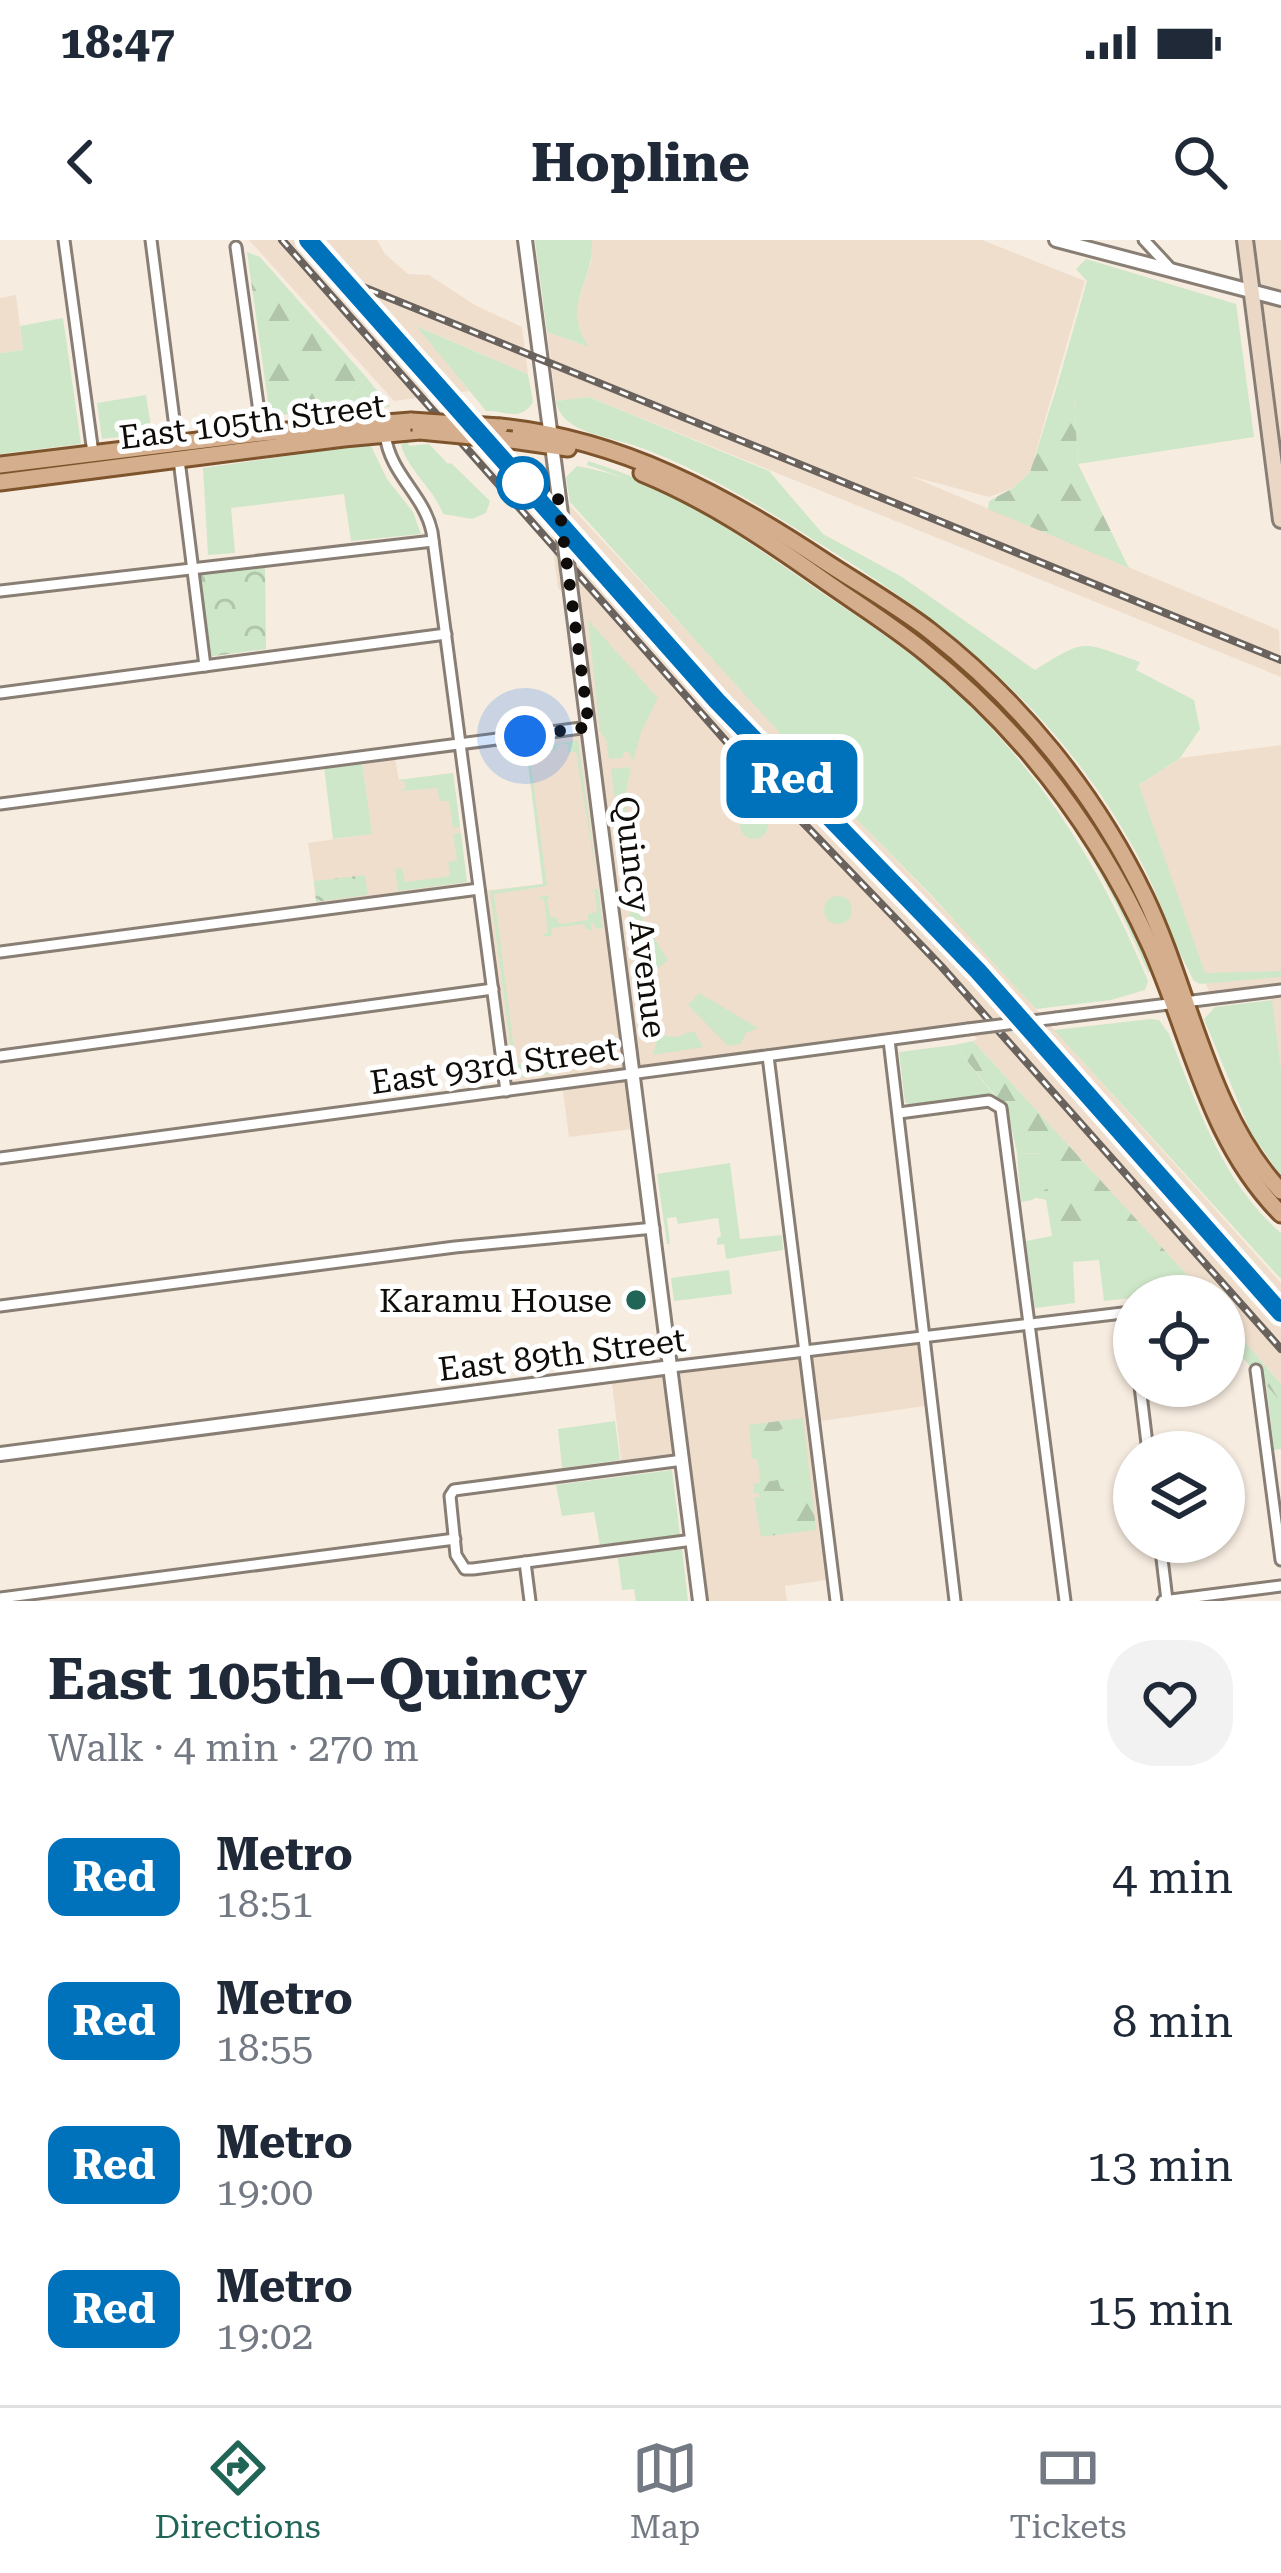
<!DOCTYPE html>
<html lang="en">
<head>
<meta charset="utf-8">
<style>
  body { margin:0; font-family:"Roboto Serif",serif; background:#f2f2f3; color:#1f2937; height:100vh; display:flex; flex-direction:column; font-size:45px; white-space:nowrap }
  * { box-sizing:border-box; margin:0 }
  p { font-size:39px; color:#747a83 }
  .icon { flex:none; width:66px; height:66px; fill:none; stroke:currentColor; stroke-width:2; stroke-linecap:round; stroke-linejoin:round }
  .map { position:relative; height:1361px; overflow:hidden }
  .drawer { display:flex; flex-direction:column; background:#fff; flex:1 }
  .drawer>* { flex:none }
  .badge { padding:0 24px; border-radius:18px; font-size:42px; line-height:78px }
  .controls { position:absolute; left:1113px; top:1035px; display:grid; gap:24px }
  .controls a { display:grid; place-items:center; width:132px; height:132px; border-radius:50%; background:#fff; box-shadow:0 3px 9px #0004; font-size:60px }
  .you { position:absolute; width:60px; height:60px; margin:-30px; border:9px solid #fff; border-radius:50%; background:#1a73e8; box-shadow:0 0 0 18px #1a73e833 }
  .map>.badge { position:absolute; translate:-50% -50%; box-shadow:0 0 0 6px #fff }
  .round { display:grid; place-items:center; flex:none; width:126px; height:126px; border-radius:48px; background:#f2f2f3 }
  .overview { display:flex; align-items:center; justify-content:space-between; height:204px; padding:0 48px }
  h1 { font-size:57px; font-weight:700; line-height:90px }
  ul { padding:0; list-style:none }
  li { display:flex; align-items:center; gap:36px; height:144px; padding:0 48px }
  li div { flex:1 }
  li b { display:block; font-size:45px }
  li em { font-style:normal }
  li .badge { min-width:132px; font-weight:700; text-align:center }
  .status { display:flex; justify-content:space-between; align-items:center; height:84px; padding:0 60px; background:#fff; direction:ltr }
  .status svg { height:33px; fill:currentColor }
  header { display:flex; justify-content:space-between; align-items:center; height:156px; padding:0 48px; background:#fff; font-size:54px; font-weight:700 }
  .menu { display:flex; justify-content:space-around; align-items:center; height:168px; border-top:3px solid #e0e1e3; background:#fff; font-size:33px; color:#747a83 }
  .menu a { display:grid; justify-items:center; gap:6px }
  .menu .current { color:#216557 }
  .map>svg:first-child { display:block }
</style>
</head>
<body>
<div class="status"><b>18:47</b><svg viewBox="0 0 49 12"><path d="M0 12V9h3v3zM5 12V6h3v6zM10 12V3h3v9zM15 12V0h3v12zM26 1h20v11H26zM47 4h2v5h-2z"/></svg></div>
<header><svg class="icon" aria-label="back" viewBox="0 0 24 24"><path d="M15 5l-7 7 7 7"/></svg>Hopline<svg class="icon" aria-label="search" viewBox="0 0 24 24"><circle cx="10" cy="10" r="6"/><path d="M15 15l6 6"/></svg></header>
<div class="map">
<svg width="1281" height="1361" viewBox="0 0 1281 1361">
  <defs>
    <pattern id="forest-firs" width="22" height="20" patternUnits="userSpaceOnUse" patternTransform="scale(3)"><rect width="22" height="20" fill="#cfe7c9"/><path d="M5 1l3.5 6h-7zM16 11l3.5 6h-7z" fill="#b1c5ab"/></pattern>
    <pattern id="park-crowns" width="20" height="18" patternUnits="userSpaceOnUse" patternTransform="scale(3)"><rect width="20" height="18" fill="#cfe7c9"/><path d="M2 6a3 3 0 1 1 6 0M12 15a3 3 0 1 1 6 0" fill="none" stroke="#b1c5ab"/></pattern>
  </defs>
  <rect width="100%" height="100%" fill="#f7ece0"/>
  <!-- built -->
  <g fill="#f0decd">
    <path d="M249 0H377L385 14 408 34 429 35 475 65 522 87 528 134 419 87 469 151 394 161Z"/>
    <path d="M592 0H982L1085 41 1030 232 1013 248 989 257 910 236 1279 390 1281 437 589 157 556 161 547 92 586 106 574 75 591 22Z"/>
    <path d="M1245 0H1281V207L1272 208Z"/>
    <path d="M16 55 23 110 0 113V58Z"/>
    <path d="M544 238 745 453 807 523 804 525 984 711 1281 1043V1144L1224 1077V1056H1206L973 801 977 799 969 789 635 833 641 888 569 897 562 844 506 851 480 651 543 644 525 496 588 487 572 360 558 348Z"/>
    <path d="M1281 505V830L1270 751 1211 758 1139 545 1180 518Z"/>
    <path d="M395 518 399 540 453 533 467 642 317 665 308 603 371 594 362 522Z"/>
    <path d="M925 1096 932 1165 814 1182 833 1339 785 1346 787 1361H700L683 1221 622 1227 611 1135Z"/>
  </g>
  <!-- grass -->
  <g fill="#cfe7c9">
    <path d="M535 0H592C594 45 560 65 589 107L547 92Z"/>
    <path d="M1086 19 1236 64 1254 197 1078 224 1074 156 1058 143 1087 41 1076 29Z"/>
    <path d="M63 78 81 204 0 214V113L23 110 20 86Z"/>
    <path d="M416 86 528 134 533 162C520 183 505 170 486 171Z"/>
    <path d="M366 137 390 167 337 170Z"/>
    <path d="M146 155 152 193 102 199 97 163Z"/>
    <path d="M589 157 769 231 823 294 902 337 1035 430C1088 397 1081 402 1140 422L1136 430 1194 460 1200 489 1180 518 1139 545 1205 733 1281 731V737L1200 744 1194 741C1172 702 1160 656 1138 616 1064 479 959 391 830 310 768 271 706 231 636 206 608 196 561 193 556 161Z"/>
    <path d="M408 201 409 206 429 204 448 224 451 223 490 261 486 273 472 279 443 274C433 247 409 232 401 205Z"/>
    <path d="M370 204 387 239 413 272 421 294 351 301 344 254 231 268 235 313 208 315 203 228Z"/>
    <path d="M588 221C672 247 740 290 812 339 867 376 926 412 973 459 1049 534 1115 629 1153 730L1148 732C1068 546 987 462 821 349 746 297 675 253 587 225Z"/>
    <path d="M577 226C654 239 726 286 789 330 834 362 881 390 924 425 1028 511 1097 617 1148 741L1145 750 1111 760 1036 769 932 656 804 526 806 522 570 262 566 237Z"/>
    <path d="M785 302C831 332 881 359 924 393 1025 472 1102 573 1152 690L1087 573 1032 508Z"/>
    <path d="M588 380 658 458 642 490 633 521 629 512H624L622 518 609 519 606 499 600 492Z"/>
    <path d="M578 500 598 647 576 512H568L567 504 557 505 556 513 551 505Z"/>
    <path d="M541 505 540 516 530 518 547 646 494 654 516 824H523L526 832 545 830 548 823 549 834 515 838 490 651 543 644 526 507Z"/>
    <path d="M362 522 372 594 333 599 324 527Z"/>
    <path d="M626 527 631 530C618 571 629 623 645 662L629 669 611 529Z"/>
    <path d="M453 533 460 587 453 588 449 561H440L437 548 400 551 406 548 405 542 398 540Z"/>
    <circle cx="754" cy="585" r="14"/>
    <path d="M461 593 467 642 398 651 395 629 402 628 405 642 450 636 448 622 457 620 453 594Z"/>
    <path d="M594 649H598L603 688 596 689 594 683 591 684 592 690 586 689 584 684 552 688 551 696H541L548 692 544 660 537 657 554 655 547 658 550 677H556L559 684 588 680V674L597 672Z"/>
    <circle cx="838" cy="670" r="14"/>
    <path d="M637 670 668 720 655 731 634 710 629 673Z"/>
    <path d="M699 753 758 788 746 793 741 804 728 806 688 765Z"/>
    <path d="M1272 760 1281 829V936L1251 893 1204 779 1215 767Z"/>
    <path d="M1151 779 1159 780 1169 794C1197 865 1221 941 1281 993V1039L1054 790Z"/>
    <path d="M694 791 703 807 653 815 658 795 676 797Z"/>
    <path d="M954 805 995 856 909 865 905 862 899 812Z"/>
    <path d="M1017 913 1048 914 1064 939 1032 960 1021 962Z"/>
    <path d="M730 923 740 999 782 995 783 1010 726 1019 724 1004 717 1005V998L721 996 718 978 678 984 676 977 667 978 670 1004H667L657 934Z"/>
    <path d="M1094 971 1170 1054 1104 1061 1099 1020 1073 1022 1075 1063 1035 1068 1026 1001 1052 996Z"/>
    <path d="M729 1030 732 1054 674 1061 671 1038Z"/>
    <path d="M1266 1143 1281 1162V1209L1274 1210Z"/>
    <path d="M803 1178 811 1245 780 1249 760 1243 759 1230 774 1228 777 1191Z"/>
    <path d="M615 1181 620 1220 562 1228 558 1189Z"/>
    <path d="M672 1230 680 1295 600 1305 594 1272 562 1276 556 1245Z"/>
    <path d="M682 1309 688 1361H636L634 1349 622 1350 618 1318Z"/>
  </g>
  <!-- forest -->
  <g fill="url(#forest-firs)">
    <path d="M247 12 260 17 366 137 337 170 270 176Z"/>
    <path d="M1058 143 1074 156 1078 224 1129 328 988 269 989 261 1013 248 1030 232Z"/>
    <path d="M973 801 1201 1050 1170 1054 1094 972 1080 993 1052 996 1046 960 1033 957 1063 939 1048 914 1017 913 1008 871 954 805Z"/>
    <path d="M1224 1077 1281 1144V1162L1224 1096Z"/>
    <path d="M803 1178 778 1191 785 1203 784 1221 774 1228 759 1230 757 1220 752 1218 749 1185Z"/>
    <path d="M778 1240 781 1249 811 1245 816 1290 761 1297 754 1258 760 1257 759 1253H754L753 1244Z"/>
  </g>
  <!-- park -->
  <g fill="url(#park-crowns)">
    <path d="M265 326 266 409 207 417 196 333Z"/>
    <path d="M365 635 368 655 316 662 314 641Z"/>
  </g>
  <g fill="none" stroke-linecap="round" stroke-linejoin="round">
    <defs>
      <g id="minor">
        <path d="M64 0 93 213"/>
        <path d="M151 0 177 203"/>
        <path d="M1144 0 1171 29"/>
        <path d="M236 7 262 193"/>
        <path d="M385 194C390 235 424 254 432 292L506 851"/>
        <path d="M179 220 205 426"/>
        <path d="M0 351 433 301"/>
        <path d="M0 453 446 394"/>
        <path d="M0 564 589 487"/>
        <path d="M0 712 479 649"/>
        <path d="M1056 778 1281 750"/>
        <path d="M889 800 955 1361"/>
        <path d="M0 816 493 749"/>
        <path d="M768 816 836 1361"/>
        <path d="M899 873 989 861 1001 868 1065 1361"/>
        <path d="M0 918 968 789"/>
        <path d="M0 1066 455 1007 654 988"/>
        <path d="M671 1127 1131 1072 1134 1098"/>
        <path d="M1256 1130 1281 1320"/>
        <path d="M1140 1146 1148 1212"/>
        <path d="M683 1220 454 1250 450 1256 456 1315 465 1329H473L693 1300"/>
        <path d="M1160 1302 1167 1360"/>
        <path d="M525 1322 530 1361"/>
        <path d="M0 1358 455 1299"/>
        <path d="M1163 1361 1281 1346"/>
      </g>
      <g id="tertiary">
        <path d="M525 0 558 251"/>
        <path d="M1056 0 1281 59"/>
        <path d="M572 361 700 1361"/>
        <path d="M0 1214 671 1127"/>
      </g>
      <path id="secondary" d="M1245 0 1281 280"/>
      <g id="primary">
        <path d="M500 187C620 199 725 255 824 321 859 344 896 365 930 391 1020 461 1095 553 1145 657 1190 751 1208 874 1281 951"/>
        <path d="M512 200 568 208"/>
        <path d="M0 225 262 193 411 181"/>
        <path d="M642 233C708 260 764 298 822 339 856 363 893 386 926 413 1024 492 1099 592 1151 707 1192 799 1208 900 1281 974"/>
        <path d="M0 242 344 198 420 191"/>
      </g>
    </defs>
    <!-- minor casing -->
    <use href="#minor" stroke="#887e74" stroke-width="15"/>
    <!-- tertiary casing -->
    <use href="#tertiary" stroke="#887e74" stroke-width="18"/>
    <!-- secondary casing -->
    <use href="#secondary" stroke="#887e74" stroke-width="20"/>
    <!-- primary casing -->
    <use href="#primary" stroke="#7e542d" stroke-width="21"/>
    <!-- minor -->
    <use href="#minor" stroke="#fff" stroke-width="9"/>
    <!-- tertiary -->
    <use href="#tertiary" stroke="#fff" stroke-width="12"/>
    <!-- secondary -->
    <use href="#secondary" stroke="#ead7c6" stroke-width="14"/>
    <!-- primary -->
    <use href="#primary" stroke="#d5af8d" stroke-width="15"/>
    <defs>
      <g id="rail">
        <path d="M282 0 740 517 941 726 1281 1109"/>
        <path d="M307 0 717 461 921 669 1281 1073"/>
        <path d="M353 43 1281 420"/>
      </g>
    </defs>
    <!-- rail casing -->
    <use href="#rail" stroke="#6a635d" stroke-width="8"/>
    <!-- rail -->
    <use href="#rail" stroke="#fff" stroke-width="3" stroke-dasharray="9" stroke-linecap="butt"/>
    <defs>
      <path id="minor-bridge" d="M968 789 1056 778"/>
      <path id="tertiary-bridge" d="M558 251 572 361"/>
      <g id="primary-bridge">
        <path d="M411 181 500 187"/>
        <path d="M420 191 512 200"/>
      </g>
    </defs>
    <!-- minor-bridge casing -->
    <use href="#minor-bridge" stroke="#887e74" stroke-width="15" stroke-linecap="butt"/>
    <!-- tertiary-bridge casing -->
    <use href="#tertiary-bridge" stroke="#887e74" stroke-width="18" stroke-linecap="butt"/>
    <!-- primary-bridge casing -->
    <use href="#primary-bridge" stroke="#7e542d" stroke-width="21" stroke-linecap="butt"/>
    <!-- minor-bridge -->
    <use href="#minor-bridge" stroke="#fff" stroke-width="9"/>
    <!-- tertiary-bridge -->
    <use href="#tertiary-bridge" stroke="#fff" stroke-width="12"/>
    <!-- primary-bridge -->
    <use href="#primary-bridge" stroke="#d5af8d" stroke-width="15"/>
  </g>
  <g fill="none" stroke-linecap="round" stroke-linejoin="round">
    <defs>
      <path id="line" d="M308 0 717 461 978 731 1281 1073"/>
    </defs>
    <!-- line casing -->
    <use href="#line" stroke="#fff" stroke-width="27"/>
    <!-- line -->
    <use href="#line" stroke="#0072bc" stroke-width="18"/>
    <!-- walk -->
    <path stroke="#100c09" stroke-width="12" stroke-dasharray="0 21.6" d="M523 243 557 251 589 487 525 496"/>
  </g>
  <!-- markers -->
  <circle fill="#fff" stroke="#0072bc" stroke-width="6" cx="523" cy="243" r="24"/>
  <circle fill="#216557" stroke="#fff" stroke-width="4.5" cx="636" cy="1060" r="12"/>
  <g text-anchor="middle" stroke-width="10" stroke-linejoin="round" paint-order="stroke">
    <!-- street labels -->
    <g font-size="33" fill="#100c09" stroke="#fff">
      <text transform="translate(252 181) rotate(-7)" y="12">East 105th Street</text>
      <text transform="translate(641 677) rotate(83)" y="12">Quincy Avenue</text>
      <text transform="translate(494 825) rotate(-8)" y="12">East 93rd Street</text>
      <text transform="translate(562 1114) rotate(-7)" y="12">East 89th Street</text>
    </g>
    <!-- poi labels -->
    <g font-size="33" fill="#100c09" stroke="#fff" text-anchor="end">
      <text x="612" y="1072">Karamu House</text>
    </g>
  </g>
</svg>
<div class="controls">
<a><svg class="icon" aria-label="locate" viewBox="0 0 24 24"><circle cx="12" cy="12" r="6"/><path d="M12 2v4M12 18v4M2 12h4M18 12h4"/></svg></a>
<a><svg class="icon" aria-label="layers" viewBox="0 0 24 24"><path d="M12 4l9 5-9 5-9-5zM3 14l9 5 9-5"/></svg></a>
</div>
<div class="you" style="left:525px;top:496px"></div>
<b class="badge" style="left:792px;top:539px;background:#0072bc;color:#fff">Red</b>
</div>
<section class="drawer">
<div class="overview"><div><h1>East 105th–Quincy</h1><p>Walk · 4 min · 270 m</p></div><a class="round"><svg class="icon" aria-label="heart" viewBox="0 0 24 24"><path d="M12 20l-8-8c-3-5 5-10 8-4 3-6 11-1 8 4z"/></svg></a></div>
<ul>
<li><span class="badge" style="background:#0072bc;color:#fff">Red</span><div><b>Metro</b><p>18:51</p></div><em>4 min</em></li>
<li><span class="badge" style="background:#0072bc;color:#fff">Red</span><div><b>Metro</b><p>18:55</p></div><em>8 min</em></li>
<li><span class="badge" style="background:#0072bc;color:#fff">Red</span><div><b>Metro</b><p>19:00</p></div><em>13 min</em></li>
<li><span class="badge" style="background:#0072bc;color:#fff">Red</span><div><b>Metro</b><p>19:02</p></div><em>15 min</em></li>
</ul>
</section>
<nav class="menu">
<a class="current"><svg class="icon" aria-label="directions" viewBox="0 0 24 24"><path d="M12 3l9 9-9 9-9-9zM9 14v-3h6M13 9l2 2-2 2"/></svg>Directions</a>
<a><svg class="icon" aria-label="map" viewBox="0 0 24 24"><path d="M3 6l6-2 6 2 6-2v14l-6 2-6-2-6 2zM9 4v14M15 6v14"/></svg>Map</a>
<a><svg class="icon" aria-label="tickets" viewBox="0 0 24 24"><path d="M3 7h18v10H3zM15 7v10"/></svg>Tickets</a>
</nav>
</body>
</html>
